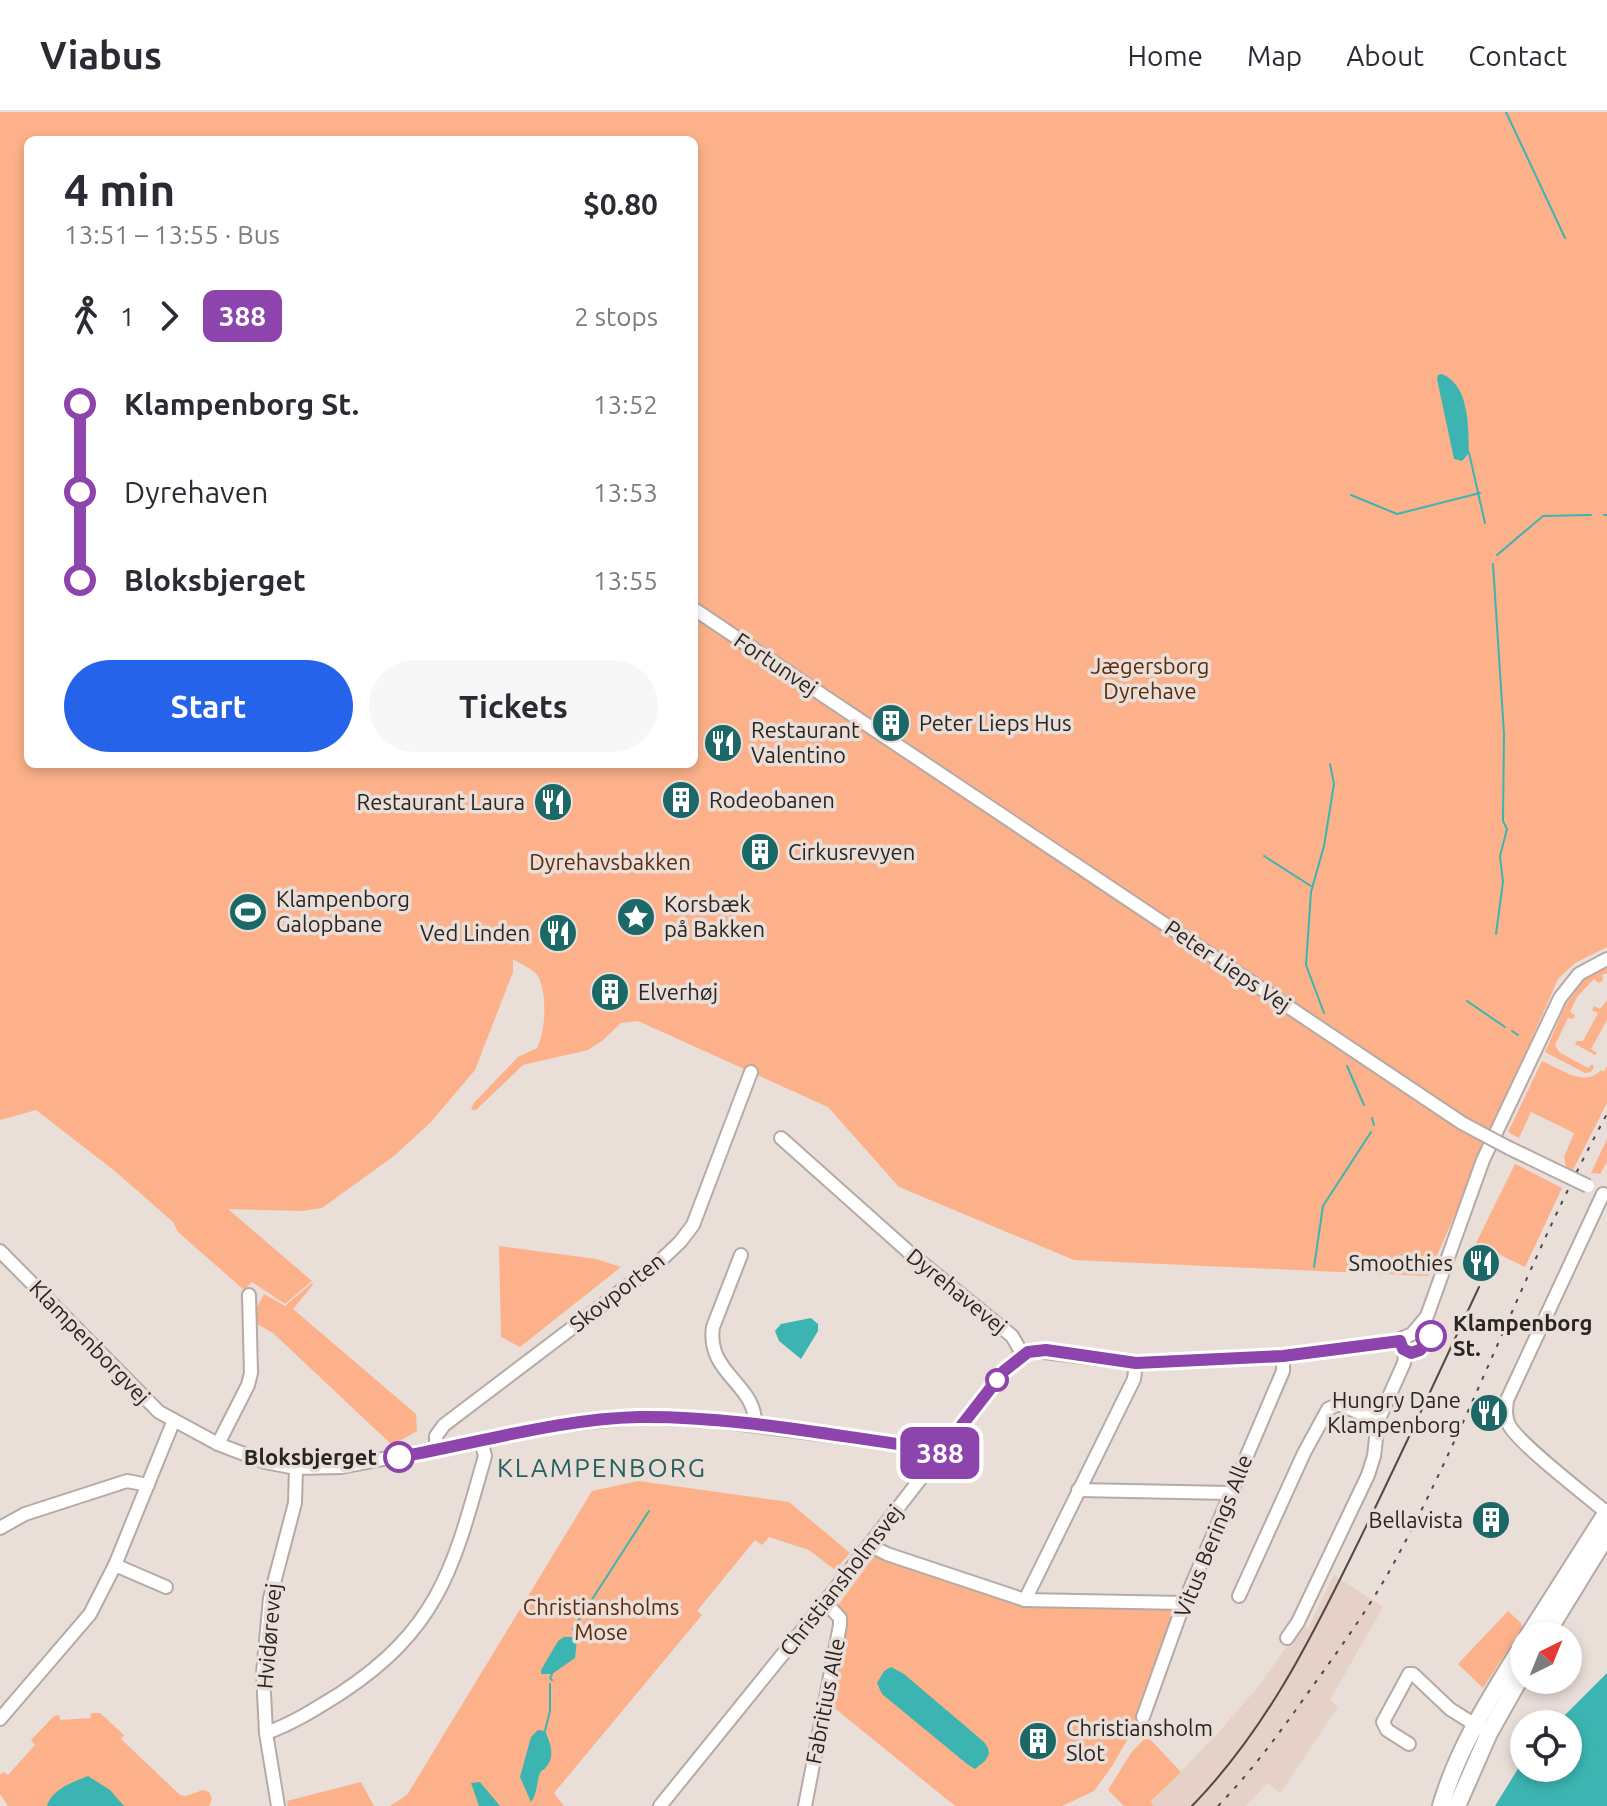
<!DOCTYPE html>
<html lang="en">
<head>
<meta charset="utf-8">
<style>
  body { margin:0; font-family:Ubuntu,sans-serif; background:#f7f7f7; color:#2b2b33; height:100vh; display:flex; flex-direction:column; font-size:30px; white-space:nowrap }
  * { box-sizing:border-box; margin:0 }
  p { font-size:26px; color:#7c7c81 }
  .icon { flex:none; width:44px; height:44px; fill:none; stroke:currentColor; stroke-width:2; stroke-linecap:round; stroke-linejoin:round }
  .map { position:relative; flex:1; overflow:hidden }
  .drawer { position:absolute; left:24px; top:24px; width:674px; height:632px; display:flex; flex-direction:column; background:#fff; border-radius:12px; box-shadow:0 4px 12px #0003 }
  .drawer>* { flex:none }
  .badge { padding:0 16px; border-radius:12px; font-size:28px; line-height:52px }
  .needle { width:52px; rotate:43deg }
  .controls { position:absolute; left:1510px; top:1510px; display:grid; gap:16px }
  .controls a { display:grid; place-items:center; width:72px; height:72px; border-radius:50%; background:#fff; box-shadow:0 4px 12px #0003; font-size:40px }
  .map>.badge { position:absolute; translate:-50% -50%; box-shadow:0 0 0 4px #fff }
  .legs { display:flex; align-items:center; gap:12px; height:88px; padding:0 40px; font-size:26px }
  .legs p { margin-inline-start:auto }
  .head { display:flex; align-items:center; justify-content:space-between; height:136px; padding:0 40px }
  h1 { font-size:44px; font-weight:700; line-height:60px }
  .action { display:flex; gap:16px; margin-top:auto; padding:16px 40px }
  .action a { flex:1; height:92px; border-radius:48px; background:#2563eb; color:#fff; font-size:32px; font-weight:700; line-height:92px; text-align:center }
  .action a+a { background:#f7f7f7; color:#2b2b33 }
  ul { padding:0 40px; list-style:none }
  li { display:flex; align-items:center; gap:28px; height:88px; font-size:30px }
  li i { display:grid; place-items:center; width:12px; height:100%; margin:0 10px; background:currentColor }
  li i::after { content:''; width:20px; height:20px; margin:-10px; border:6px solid; border-radius:50%; background:#fff }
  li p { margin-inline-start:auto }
  li:first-child i { background:linear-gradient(#0000 50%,currentColor 0) }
  li:last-child i { background:linear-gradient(currentColor 50%,#0000 0) }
  header { display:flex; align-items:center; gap:48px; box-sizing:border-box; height:112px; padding:0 40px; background:#fff; border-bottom:2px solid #e1e1e2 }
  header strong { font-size:38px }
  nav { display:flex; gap:44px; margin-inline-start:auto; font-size:28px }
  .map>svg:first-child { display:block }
</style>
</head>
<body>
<header>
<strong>Viabus</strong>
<nav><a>Home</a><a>Map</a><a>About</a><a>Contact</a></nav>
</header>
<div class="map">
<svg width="1607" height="1694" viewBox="0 0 1607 1694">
  <rect width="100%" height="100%" fill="#eaded8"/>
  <!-- built -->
  <path fill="#e5d1c8" d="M1334 1463 1383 1495 1330 1588 1338 1595 1280 1682 1268 1671 1246 1694H1153L1151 1690 1217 1622 1258 1575 1302 1513 1308 1516Z"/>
  <!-- green -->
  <g fill="#fcb18a" fill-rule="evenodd">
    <path d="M0 0H1607V835L1575 851 1558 867 1428 1164 1074 1148 899 1075 828 995 638 909 621 911 602 929 588 938 523 953 476 998H471L473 992 518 945 537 936C546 917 547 885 539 866 536 858 520 852 513 847V860L475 958 431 1010 394 1044 322 1096 302 1099 228 1097 312 1169 285 1192 252 1170 244 1178 178 1120 173 1110 116 1060 36 998 0 1008ZM28 28H694V652H28Z"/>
    <path d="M1607 854V861L1602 863 1603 868 1599 871 1594 867 1577 885 1570 900 1575 903 1573 907 1568 906 1555 933 1559 940 1588 956 1592 952 1594 955 1591 960 1585 961 1545 940C1560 909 1571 864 1607 854Z"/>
    <path d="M1607 888V908L1591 937 1597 941 1595 943 1575 932 1577 929H1583L1598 901 1592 898 1594 894 1600 897Z"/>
    <path d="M1542 949C1561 957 1585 976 1601 958L1604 960 1607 954V991L1573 1058 1566 1055 1564 1045 1574 1021 1531 1000 1519 1026 1508 1020Z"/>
    <path d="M1607 1027V1050L1600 1062 1591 1061Z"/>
    <path d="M1515 1052 1562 1076 1525 1155 1476 1131Z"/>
    <path d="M499 1134 596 1147 621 1155 520 1235 501 1225Z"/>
    <path d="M312 1171 313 1173 293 1197 416 1302 417 1319 392 1333 273 1221 255 1211 254 1201 264 1182 285 1194Z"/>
    <path d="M638 1369 789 1390 850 1441 835 1458 809 1438 769 1425 762 1433 755 1428 697 1499 702 1503 554 1681 564 1694H390L407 1683 592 1379Z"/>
    <path d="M874 1444 1024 1495H1169L1174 1503 1129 1625 1112 1654 1094 1679 1062 1694H955L832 1594 844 1507 836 1496Z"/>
    <path d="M1508 1499 1521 1511 1522 1516 1483 1576 1458 1552Z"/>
    <path d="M91 1601H100L124 1623 121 1627 180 1683 186 1684 203 1678 209 1680 212 1687 209 1694H8L0 1682V1663L3 1660 8 1663 35 1633 31 1628 54 1604 59 1603 60 1608 90 1606Z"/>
    <path d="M1147 1624 1181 1660 1151 1689 1153 1694H1124L1108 1678 1131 1641Z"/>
    <path d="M361 1670 374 1694H288L287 1689Z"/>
  </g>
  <!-- water -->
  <g fill="#3cb5b2">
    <path d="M1442 262C1470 274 1468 314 1469 341L1462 349 1454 347 1437 267 1438 263Z"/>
    <path d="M811 1206 818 1212V1219L801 1247 779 1229 775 1219 781 1212Z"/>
    <path d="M564 1525H573L577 1528 575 1546 552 1562H541V1558L558 1529Z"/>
    <path d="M891 1555 904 1562 984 1630 988 1636 989 1642 985 1649 975 1657 967 1652 882 1582 877 1571 884 1559Z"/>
    <path d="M1607 1561V1694H1495L1524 1647V1656H1568V1612H1556Z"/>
    <path d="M538 1618 545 1619C550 1630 556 1644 546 1655 545 1657 543 1658 541 1659 536 1669 538 1681 531 1690L520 1665 531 1625Z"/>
    <path d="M88 1664 110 1678 124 1694H47C52 1677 73 1670 88 1664Z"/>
    <path d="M480 1670 500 1694H479L471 1671Z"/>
  </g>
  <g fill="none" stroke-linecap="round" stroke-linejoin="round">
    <!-- stream -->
    <g stroke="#3cb5b2" stroke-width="2">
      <path d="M1506 0 1565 126"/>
      <path d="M1469 341 1485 411"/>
      <path d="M1351 383 1397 402 1480 381"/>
      <path d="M1604 403H1607"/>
      <path d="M1497 443 1543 404 1591 403"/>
      <path d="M1493 452 1504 622 1503 709 1507 717 1500 744 1503 770 1496 822"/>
      <path d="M1264 744 1311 774"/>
      <path d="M1467 889 1505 915"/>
      <path d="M1324 901 1306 853 1311 780 1324 734 1334 672 1330 652"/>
      <path d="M1512 919 1518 923"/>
      <path d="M1347 954 1364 993"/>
      <path d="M1372 1006 1374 1013"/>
      <path d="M1314 1155 1323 1094 1371 1020"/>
      <path d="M573 1517 649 1399"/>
      <path d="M552 1562 550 1566 552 1568"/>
      <path d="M545 1619 550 1599V1572"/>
    </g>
    <defs>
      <g id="minor">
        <path d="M694 497 1462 1011 1477 1019"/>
        <path d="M781 1026 911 1142 1012 1224 1023 1243"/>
        <path d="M1509 1036 1565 1063"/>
        <path d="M1603 1082 1507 1288C1506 1297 1505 1305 1509 1313 1520 1333 1586 1383 1607 1401"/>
        <path d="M0 1139 159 1300 218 1332 265 1350 296 1356 341 1355 561 1313 638 1305 711 1308 905 1333 918 1338 934 1349"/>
        <path d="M741 1143 713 1215C706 1262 757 1272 755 1313"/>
        <path d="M218 1332 248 1273 251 1261 249 1183"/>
        <path d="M436 1338V1324L444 1313 659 1150 680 1130 693 1113 751 960"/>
        <path d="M1078 1378 1230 1381"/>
        <path d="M0 1416 25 1402 127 1369 148 1373"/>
        <path d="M869 1433 887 1442 1025 1488 1184 1491"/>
        <path d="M115 1453 166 1475"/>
        <path d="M1239 1484 1304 1341 1328 1297 1339 1292 1378 1309"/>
        <path d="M1025 1488 1134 1267 1136 1251"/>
        <path d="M1287 1526 1298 1510 1368 1363 1374 1344 1378 1309 1404 1251 1405 1244 1400 1229"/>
        <path d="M1143 1605 1184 1491 1283 1259V1244"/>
        <path d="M0 1607 90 1502 115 1453 174 1308"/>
        <path d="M266 1621C292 1612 317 1596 341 1581 441 1515 454 1453 485 1344L481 1328"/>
        <path d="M1409 1632 1387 1618 1383 1610 1409 1562H1413L1450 1597 1480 1616"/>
        <path d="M278 1694 266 1621 263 1561 270 1486 295 1391 296 1356"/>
        <path d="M660 1694 825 1490 1004 1259 1023 1243 1035 1239 1136 1251 1283 1244 1391 1231 1412 1222 1427 1204 1483 1048 1560 886 1579 862 1607 847"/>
        <path d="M805 1694 840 1513V1506L825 1490"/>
      </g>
      <g id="major">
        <path d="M1528 1524 1607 1400"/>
        <path d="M1545 1524 1607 1423"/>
        <path d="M1441 1694C1458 1635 1492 1583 1524 1531"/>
        <path d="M1457 1694 1489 1621 1524 1559"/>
      </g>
    </defs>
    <!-- minor casing -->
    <use href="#minor" stroke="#b5aaa4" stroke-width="16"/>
    <!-- major casing -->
    <use href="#major" stroke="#b5aaa4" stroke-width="20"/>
    <!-- minor -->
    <use href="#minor" stroke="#fff" stroke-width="12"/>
    <!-- major -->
    <use href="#major" stroke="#fff" stroke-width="16"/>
    <!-- tram -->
    <path stroke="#4f4a47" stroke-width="2" d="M1192 1694C1264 1620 1309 1531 1354 1439 1397 1352 1438 1263 1479 1175"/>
    <!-- rail -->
    <path stroke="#4f4a47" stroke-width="2" stroke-dasharray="4 8" stroke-linecap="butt" d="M1218 1694C1251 1660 1278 1623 1305 1585 1337 1540 1370 1496 1396 1447 1474 1303 1528 1146 1607 1002"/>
    <defs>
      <g id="minor-bridge">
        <path d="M1477 1019 1509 1036"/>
        <path d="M1565 1063 1588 1074"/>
      </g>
    </defs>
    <!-- minor-bridge casing -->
    <use href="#minor-bridge" stroke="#b5aaa4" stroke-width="16" stroke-linecap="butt"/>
    <!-- minor-bridge -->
    <use href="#minor-bridge" stroke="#fff" stroke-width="12"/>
  </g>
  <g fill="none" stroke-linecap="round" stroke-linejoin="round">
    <defs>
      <path id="line-1" d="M399 1345C479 1331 558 1307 639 1305 728 1304 817 1321 905 1333L918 1338 934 1349 1004 1259 1028 1240 1046 1238 1136 1251 1283 1244 1400 1229 1403 1237 1411 1241 1420 1238 1431 1224"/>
    </defs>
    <!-- line-1 casing -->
    <use href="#line-1" stroke="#fff" stroke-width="18"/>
    <!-- line-1 -->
    <use href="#line-1" stroke="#8e44ad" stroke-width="12"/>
  </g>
  <!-- icons -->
  <defs>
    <symbol id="building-disc" viewBox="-11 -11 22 22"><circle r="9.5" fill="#1b6866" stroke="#eaded8"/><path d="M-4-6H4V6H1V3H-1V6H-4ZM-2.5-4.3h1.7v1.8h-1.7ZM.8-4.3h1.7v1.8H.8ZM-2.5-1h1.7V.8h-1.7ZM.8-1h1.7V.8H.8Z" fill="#fff"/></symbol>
    <symbol id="restaurant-disc" viewBox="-11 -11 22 22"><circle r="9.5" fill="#1b6866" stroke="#eaded8"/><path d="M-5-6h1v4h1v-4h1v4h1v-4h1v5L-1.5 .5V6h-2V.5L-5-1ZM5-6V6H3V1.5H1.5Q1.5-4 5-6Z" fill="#fff"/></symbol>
    <symbol id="stadium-disc" viewBox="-11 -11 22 22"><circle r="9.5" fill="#1b6866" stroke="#eaded8"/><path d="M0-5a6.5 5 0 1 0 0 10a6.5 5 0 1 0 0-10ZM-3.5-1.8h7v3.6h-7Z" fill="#fff"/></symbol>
    <symbol id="sight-disc" viewBox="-11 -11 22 22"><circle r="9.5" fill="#1b6866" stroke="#eaded8"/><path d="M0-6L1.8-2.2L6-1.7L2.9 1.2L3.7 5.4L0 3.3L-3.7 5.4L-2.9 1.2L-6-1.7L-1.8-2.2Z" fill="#fff"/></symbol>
  </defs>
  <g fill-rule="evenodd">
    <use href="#building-disc" x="869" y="589" width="44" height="44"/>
    <use href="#restaurant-disc" x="701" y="609" width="44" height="44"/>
    <use href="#building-disc" x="659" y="666" width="44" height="44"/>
    <use href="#restaurant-disc" x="531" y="668" width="44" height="44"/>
    <use href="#building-disc" x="738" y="718" width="44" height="44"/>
    <use href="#stadium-disc" x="226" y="778" width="44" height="44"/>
    <use href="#sight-disc" x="614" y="783" width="44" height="44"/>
    <use href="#restaurant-disc" x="536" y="799" width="44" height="44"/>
    <use href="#building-disc" x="588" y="858" width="44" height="44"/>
    <use href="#restaurant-disc" x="1459" y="1129" width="44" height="44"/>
    <use href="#restaurant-disc" x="1467" y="1279" width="44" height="44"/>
    <use href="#building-disc" x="1469" y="1386" width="44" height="44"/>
    <use href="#building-disc" x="1016" y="1607" width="44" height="44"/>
  </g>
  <!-- markers -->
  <g fill="#fff" stroke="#8e44ad" stroke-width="4">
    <circle cx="1431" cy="1224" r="14"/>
    <circle cx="997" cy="1268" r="10"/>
    <circle cx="399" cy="1345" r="14"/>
  </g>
  <g text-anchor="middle" stroke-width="7" stroke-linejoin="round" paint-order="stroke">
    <!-- street labels -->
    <g font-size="22" fill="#292523" stroke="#eaded8">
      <text transform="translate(776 552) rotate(34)" y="8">Fortunvej</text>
      <text transform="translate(1228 854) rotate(34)" y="8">Peter Lieps Vej</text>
      <text transform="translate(957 1179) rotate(39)" y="8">Dyrehavevej</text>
      <text transform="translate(617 1180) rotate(-38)" y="8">Skovporten</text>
      <text transform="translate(90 1230) rotate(46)" y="8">Klampenborgvej</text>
      <text transform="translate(1213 1424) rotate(-68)" y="8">Vitus Berings Alle</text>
      <text transform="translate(841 1468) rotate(-52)" y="8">Christiansholmsvej</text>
      <text transform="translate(269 1524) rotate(-85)" y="8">Hvidørevej</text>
      <text transform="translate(825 1589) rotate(-79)" y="8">Fabritius Alle</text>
    </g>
    <!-- park labels -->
    <g font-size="22" fill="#5b2b0e" stroke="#eaded8">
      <text x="1150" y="562">Jægersborg<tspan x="1150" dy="25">Dyrehave</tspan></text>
      <text x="610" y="758">Dyrehavsbakken</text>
      <text x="601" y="1503">Christiansholms<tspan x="601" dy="25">Mose</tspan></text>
    </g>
    <!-- poi labels -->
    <g font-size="22" fill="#292523" stroke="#eaded8" text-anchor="start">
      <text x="919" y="619">Peter Lieps Hus</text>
      <text x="751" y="626">Restaurant<tspan x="751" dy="25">Valentino</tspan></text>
      <text x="709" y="696">Rodeobanen</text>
      <text x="525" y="698" text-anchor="end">Restaurant Laura</text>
      <text x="788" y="748">Cirkusrevyen</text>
      <text x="276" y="795">Klampenborg<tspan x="276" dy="25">Galopbane</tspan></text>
      <text x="664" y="800">Korsbæk<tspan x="664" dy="25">på Bakken</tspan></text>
      <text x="530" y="829" text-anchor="end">Ved Linden</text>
      <text x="638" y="888">Elverhøj</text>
      <text x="1453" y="1159" text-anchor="end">Smoothies</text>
      <text x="1461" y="1296" text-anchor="end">Hungry Dane<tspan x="1461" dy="25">Klampenborg</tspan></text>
      <text x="1463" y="1416" text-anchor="end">Bellavista</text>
      <text x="1066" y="1624">Christiansholm<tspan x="1066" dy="25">Slot</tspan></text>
    </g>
    <!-- stop labels -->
    <g font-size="22" font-weight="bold" fill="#292523" stroke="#eaded8" text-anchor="start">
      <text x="1453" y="1219">Klampenborg<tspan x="1453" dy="25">St.</tspan></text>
      <text x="377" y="1353" text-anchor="end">Bloksbjerget</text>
    </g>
    <!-- quarter labels -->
    <g font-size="26" letter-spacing="2" fill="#26605f" stroke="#eaded8">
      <text x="602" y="1365">KLAMPENBORG</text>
    </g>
  </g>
</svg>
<div class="controls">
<a><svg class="needle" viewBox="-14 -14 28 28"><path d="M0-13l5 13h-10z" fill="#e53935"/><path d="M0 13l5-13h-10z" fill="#7c7c81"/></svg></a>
<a><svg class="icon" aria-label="locate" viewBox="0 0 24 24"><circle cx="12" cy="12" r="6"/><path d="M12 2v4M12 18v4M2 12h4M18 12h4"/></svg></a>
</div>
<b class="badge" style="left:940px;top:1341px;background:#8e44ad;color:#fff">388</b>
<section class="drawer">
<div class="head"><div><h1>4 min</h1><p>13:51 – 13:55 · Bus</p></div><b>$0.80</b></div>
<div class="legs"><svg class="icon" aria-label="walk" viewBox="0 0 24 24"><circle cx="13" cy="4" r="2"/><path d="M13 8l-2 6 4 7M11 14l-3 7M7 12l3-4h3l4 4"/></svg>1<svg class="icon" aria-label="forward" viewBox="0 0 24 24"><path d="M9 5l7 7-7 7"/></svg><b class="badge" style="background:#8e44ad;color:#fff">388</b><p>2 stops</p></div>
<ul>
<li><i style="color:#8e44ad"></i><b>Klampenborg St.</b><p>13:52</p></li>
<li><i style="color:#8e44ad"></i><span>Dyrehaven</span><p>13:53</p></li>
<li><i style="color:#8e44ad"></i><b>Bloksbjerget</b><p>13:55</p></li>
</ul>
<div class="action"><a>Start</a><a>Tickets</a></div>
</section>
</div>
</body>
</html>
